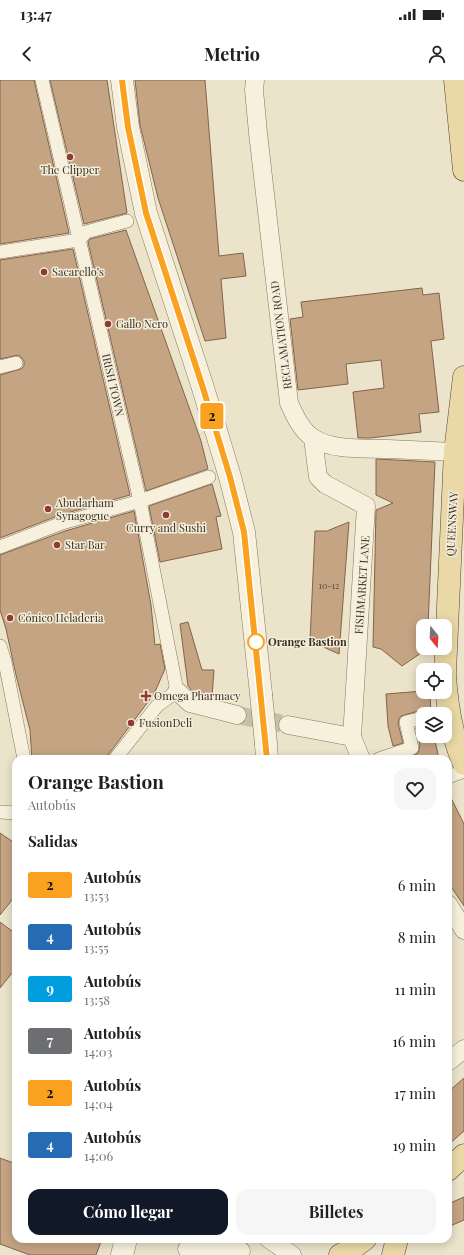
<!DOCTYPE html>
<html lang="es">
<head>
<meta charset="utf-8">
<style>
  body { margin:0; font-family:"Playfair Display",serif; background:#f6f6f6; color:#202124; height:100vh; display:flex; flex-direction:column; font-size:15px; white-space:nowrap }
  * { box-sizing:border-box; margin:0 }
  p { font-size:13px; color:#757577 }
  .icon { flex:none; width:22px; height:22px; fill:none; stroke:currentColor; stroke-width:2; stroke-linecap:round; stroke-linejoin:round }
  .map { position:relative; flex:1; overflow:hidden }
  .drawer { position:absolute; left:12px; top:675px; width:440px; height:488px; display:flex; flex-direction:column; background:#fff; border-radius:12px; box-shadow:0 2px 10px #0003 }
  .drawer>* { flex:none }
  .badge { padding:0 8px; border-radius:3px; font-size:14px; line-height:26px }
  .needle { width:26px; rotate:162deg }
  .fabs { position:absolute; left:416px; top:539px; display:grid; gap:8px }
  .fabs a { display:grid; place-items:center; width:36px; height:36px; border-radius:8px; background:#fff; box-shadow:0 2px 10px #0003; font-size:20px }
  .map>.badge { position:absolute; translate:-50% -50%; box-shadow:0 0 0 2px #fff }
  h2 { padding:0 16px; font-size:15px; line-height:36px }
  .round { display:grid; place-items:center; flex:none; width:42px; height:42px; border-radius:12px; background:#f6f6f6 }
  .headline { display:flex; align-items:center; justify-content:space-between; height:68px; padding:0 16px }
  h1 { font-size:19px; font-weight:700; line-height:30px }
  .primary-button { display:flex; gap:8px; margin-top:auto; padding:8px 16px }
  .primary-button a { flex:1; height:46px; border-radius:12px; background:#111827; color:#fff; font-size:16px; font-weight:700; line-height:46px; text-align:center }
  .primary-button a+a { background:#f6f6f6; color:#202124 }
  ul { padding:0; list-style:none }
  li { display:flex; align-items:center; gap:12px; height:52px; padding:0 16px }
  li div { flex:1 }
  li b { display:block; font-size:15px }
  li em { font-style:normal }
  li .badge { min-width:44px; font-weight:700; text-align:center }
  .status { display:flex; justify-content:space-between; align-items:center; height:28px; padding:0 20px; background:#fff; direction:ltr }
  .status svg { height:11px; fill:currentColor }
  header { display:flex; justify-content:space-between; align-items:center; height:52px; padding:0 16px; background:#fff; font-size:18px; font-weight:700 }
  .map>svg:first-child { display:block }
</style>
</head>
<body>
<div class="status"><b>13:47</b><svg viewBox="0 0 49 12"><path d="M0 12V9h3v3zM5 12V6h3v6zM10 12V3h3v9zM15 12V0h3v12zM26 1h20v11H26zM47 4h2v5h-2z"/></svg></div>
<header><svg class="icon" aria-label="back" viewBox="0 0 24 24"><path d="M15 5l-7 7 7 7"/></svg>Metrio<svg class="icon" aria-label="person" viewBox="0 0 24 24"><circle cx="12" cy="8" r="4"/><path d="M4 21q1-7 8-7t8 7"/></svg></header>
<div class="map">
<svg width="464" height="1175" viewBox="0 0 464 1175">
  <rect width="100%" height="100%" fill="#ebe3ca"/>
  <!-- building -->
  <g fill="#c5a484" stroke="#836448">
    <path d="M0 0H34L69 153 0 164Z"/>
    <path d="M50 0H107L127 133 84 144Z"/>
    <path d="M135 0H205L219 176 243 173 246 196 221 199 226 258 205 261 158 118 140 45Z"/>
    <path d="M126 150 201 361 208 389 146 411 88 162 90 159Z"/>
    <path d="M73 169 130 415 60 435 0 458V295L21 289 24 286V281L22 278 18 275 0 279V180Z"/>
    <path d="M422 208 423 215 439 213 444 259 431 261 439 332 419 334 421 352 370 358H358L353 312 384 308 381 280 346 284 348 304 298 310 290 239 303 237 301 222Z"/>
    <path d="M376 379 435 382 428 546H423V568L427 569 402 586 381 569 373 567 376 430 393 423 376 415Z"/>
    <path d="M212 404 221 436 216 437 222 469 160 482 149 426Z"/>
    <path d="M134 431 151 525 155 565 160 564 165 589 154 614 105 679H32L30 650 16 595 6 549 0 530V475L65 451Z"/>
    <path d="M349 442 339 574 310 561 315 451H327Z"/>
    <path d="M188 542 202 590H214L212 617 194 613 188 606 180 544Z"/>
    <path d="M423 611V612H430L431 634 426 630H422L401 636 399 639 398 643 403 663 393 666 388 646 386 614Z"/>
    <path d="M423 646V656H434L439 679H404L418 673 420 666 416 648Z"/>
    <path d="M448 712 464 744V826L448 802Z"/>
    <path d="M0 753 16 764V815L0 835Z"/>
    <path d="M0 842 16 854V888L0 908Z"/>
    <path d="M464 998V1051L448 1065V1012Z"/>
    <path d="M0 1078 16 1084V1159H102L96 1175H30L0 1164Z"/>
    <path d="M464 1117V1140L448 1147V1124Z"/>
  </g>
  <g fill="none" stroke-linecap="round" stroke-linejoin="round">
    <!-- minor-tunnel -->
    <path stroke="#c7bfa8" stroke-width="18" stroke-dasharray="18 9" stroke-linecap="butt" d="M237 635 288 645"/>
    <defs>
      <g id="pedestrian">
        <path d="M42 0 140 421 177 611 157 626 115 679"/>
        <path d="M0 172 79 160 86 152 127 141"/>
        <path d="M0 287 16 283"/>
        <path d="M0 467 62 443 140 421 209 397"/>
        <path d="M0 566 5 582 24 679"/>
        <path d="M379 679 412 668 406 642 423 638"/>
        <path d="M448 697 464 691"/>
        <path d="M0 732 16 733"/>
      </g>
      <g id="minor">
        <path d="M255 0 254 10 258 53 289 323C295 336 301 350 313 358 334 371 364 368 388 369 410 370 433 371 455 372"/>
        <path d="M313 358 318 397 325 404 366 426 352 657 361 679"/>
        <path d="M177 611 190 623 237 635"/>
        <path d="M288 645 352 657"/>
        <path d="M448 824 464 850"/>
        <path d="M448 982 464 969"/>
        <path d="M269 1159 292 1175"/>
        <path d="M187 1169 241 1171"/>
      </g>
      <g id="tertiary">
        <path d="M122 0 128 47 146 133 203 308 230 397 244 452 261 614"/>
        <path d="M266 664 267 679"/>
        <path d="M122 1175 126 1159"/>
      </g>
      <g id="primary">
        <path d="M455 0 464 90"/>
        <path d="M445 592 455 372 464 297"/>
        <path d="M445 596C447 625 452 657 464 684"/>
        <path d="M448 1090 464 1075"/>
        <path d="M340 1175 352 1169 365 1159"/>
        <path d="M393 1175 397 1159"/>
      </g>
    </defs>
    <!-- pedestrian casing -->
    <use href="#pedestrian" stroke="#867760" stroke-width="14"/>
    <!-- minor casing -->
    <use href="#minor" stroke="#867760" stroke-width="19"/>
    <!-- tertiary casing -->
    <use href="#tertiary" stroke="#867760" stroke-width="23"/>
    <!-- primary casing -->
    <use href="#primary" stroke="#554533" stroke-width="23"/>
    <!-- pedestrian -->
    <use href="#pedestrian" stroke="#f6f0dd" stroke-width="13"/>
    <!-- minor -->
    <use href="#minor" stroke="#f6f0dd" stroke-width="18"/>
    <!-- tertiary -->
    <use href="#tertiary" stroke="#f6f0dd" stroke-width="22"/>
    <!-- primary -->
    <use href="#primary" stroke="#ead9a6" stroke-width="22"/>
    <defs>
      <path id="tertiary-bridge" d="M261 614 266 664"/>
    </defs>
    <!-- tertiary-bridge casing -->
    <use href="#tertiary-bridge" stroke="#867760" stroke-width="23" stroke-linecap="butt"/>
    <!-- tertiary-bridge -->
    <use href="#tertiary-bridge" stroke="#f6f0dd" stroke-width="22"/>
  </g>
  <g fill="none" stroke-linecap="round" stroke-linejoin="round">
    <defs>
      <path id="line" d="M122 0 128 47 146 133 203 308 230 397 244 452 267 679"/>
    </defs>
    <!-- line casing -->
    <use href="#line" stroke="#fff" stroke-width="9"/>
    <!-- line -->
    <use href="#line" stroke="#faa11f" stroke-width="6"/>
  </g>
  <!-- markers -->
  <g fill="#8f3b35" stroke="#f3edd9" stroke-width="1.5">
    <circle cx="70" cy="77" r="4"/>
    <circle cx="44" cy="192" r="4"/>
    <circle cx="108" cy="244" r="4"/>
    <circle cx="48" cy="429" r="4"/>
    <circle cx="166" cy="435" r="4"/>
    <circle cx="57" cy="465" r="4"/>
    <circle cx="10" cy="538" r="4"/>
    <path d="M144 610h4v4h4v4h-4v4h-4v-4h-4v-4h4z"/>
    <circle cx="131" cy="643" r="4"/>
  </g>
  <circle fill="#fff" stroke="#faa11f" stroke-width="2" cx="256" cy="562" r="8"/>
  <g text-anchor="middle" stroke-width="3" stroke-linejoin="round" paint-order="stroke">
    <!-- number labels -->
    <g font-size="9" fill="#5b4c3a">
      <text x="329" y="509">10-12</text>
    </g>
    <!-- poi labels -->
    <g font-size="11" fill="#382e22" stroke="#f3edd9" text-anchor="start">
      <text x="70" y="94" text-anchor="middle">The Clipper</text>
      <text x="52" y="196">Sacarello’s</text>
      <text x="116" y="248">Gallo Nero</text>
      <text x="56" y="427">Abudarham<tspan x="56" dy="13">Synagogue</tspan></text>
      <text x="166" y="452" text-anchor="middle">Curry and Sushi</text>
      <text x="65" y="469">Star Bar</text>
      <text x="18" y="542">Cónico Heladeria</text>
      <text x="154" y="620">Omega Pharmacy</text>
      <text x="139" y="647">FusionDeli</text>
    </g>
    <!-- street labels -->
    <g font-size="11" fill="#382e22" stroke="#f3edd9">
      <text transform="translate(281 255) rotate(-97)" y="4">RECLAMATION ROAD</text>
      <text transform="translate(113 305) rotate(77)" y="4">IRISH TOWN</text>
      <text transform="translate(452 444) rotate(-87)" y="4">QUEENSWAY</text>
      <text transform="translate(362 505) rotate(-86)" y="4">FISHMARKET LANE</text>
    </g>
    <!-- stop labels -->
    <g font-size="11" font-weight="bold" fill="#382e22" stroke="#f3edd9" text-anchor="start">
      <text x="268" y="566">Orange Bastion</text>
    </g>
  </g>
</svg>
<div class="fabs">
<a><svg class="needle" viewBox="-14 -14 28 28"><path d="M0-13l5 13h-10z" fill="#e53935"/><path d="M0 13l5-13h-10z" fill="#757577"/></svg></a>
<a><svg class="icon" aria-label="locate" viewBox="0 0 24 24"><circle cx="12" cy="12" r="6"/><path d="M12 2v4M12 18v4M2 12h4M18 12h4"/></svg></a>
<a><svg class="icon" aria-label="layers" viewBox="0 0 24 24"><path d="M12 4l9 5-9 5-9-5zM3 14l9 5 9-5"/></svg></a>
</div>
<b class="badge" style="left:212px;top:336px;background:#faa11f;color:#111">2</b>
<section class="drawer">
<div class="headline"><div><h1>Orange Bastion</h1><p>Autobús</p></div><a class="round"><svg class="icon" aria-label="heart" viewBox="0 0 24 24"><path d="M12 20l-8-8c-3-5 5-10 8-4 3-6 11-1 8 4z"/></svg></a></div>
<h2>Salidas</h2>
<ul>
<li><span class="badge" style="background:#faa11f;color:#111">2</span><div><b>Autobús</b><p>13:53</p></div><em>6 min</em></li>
<li><span class="badge" style="background:#276bb4;color:#fff">4</span><div><b>Autobús</b><p>13:55</p></div><em>8 min</em></li>
<li><span class="badge" style="background:#009edf;color:#fff">9</span><div><b>Autobús</b><p>13:58</p></div><em>11 min</em></li>
<li><span class="badge" style="background:#6d6e72;color:#fff">7</span><div><b>Autobús</b><p>14:03</p></div><em>16 min</em></li>
<li><span class="badge" style="background:#faa11f;color:#111">2</span><div><b>Autobús</b><p>14:04</p></div><em>17 min</em></li>
<li><span class="badge" style="background:#276bb4;color:#fff">4</span><div><b>Autobús</b><p>14:06</p></div><em>19 min</em></li>
</ul>
<div class="primary-button"><a>Cómo llegar</a><a>Billetes</a></div>
</section>
</div>
</body>
</html>
